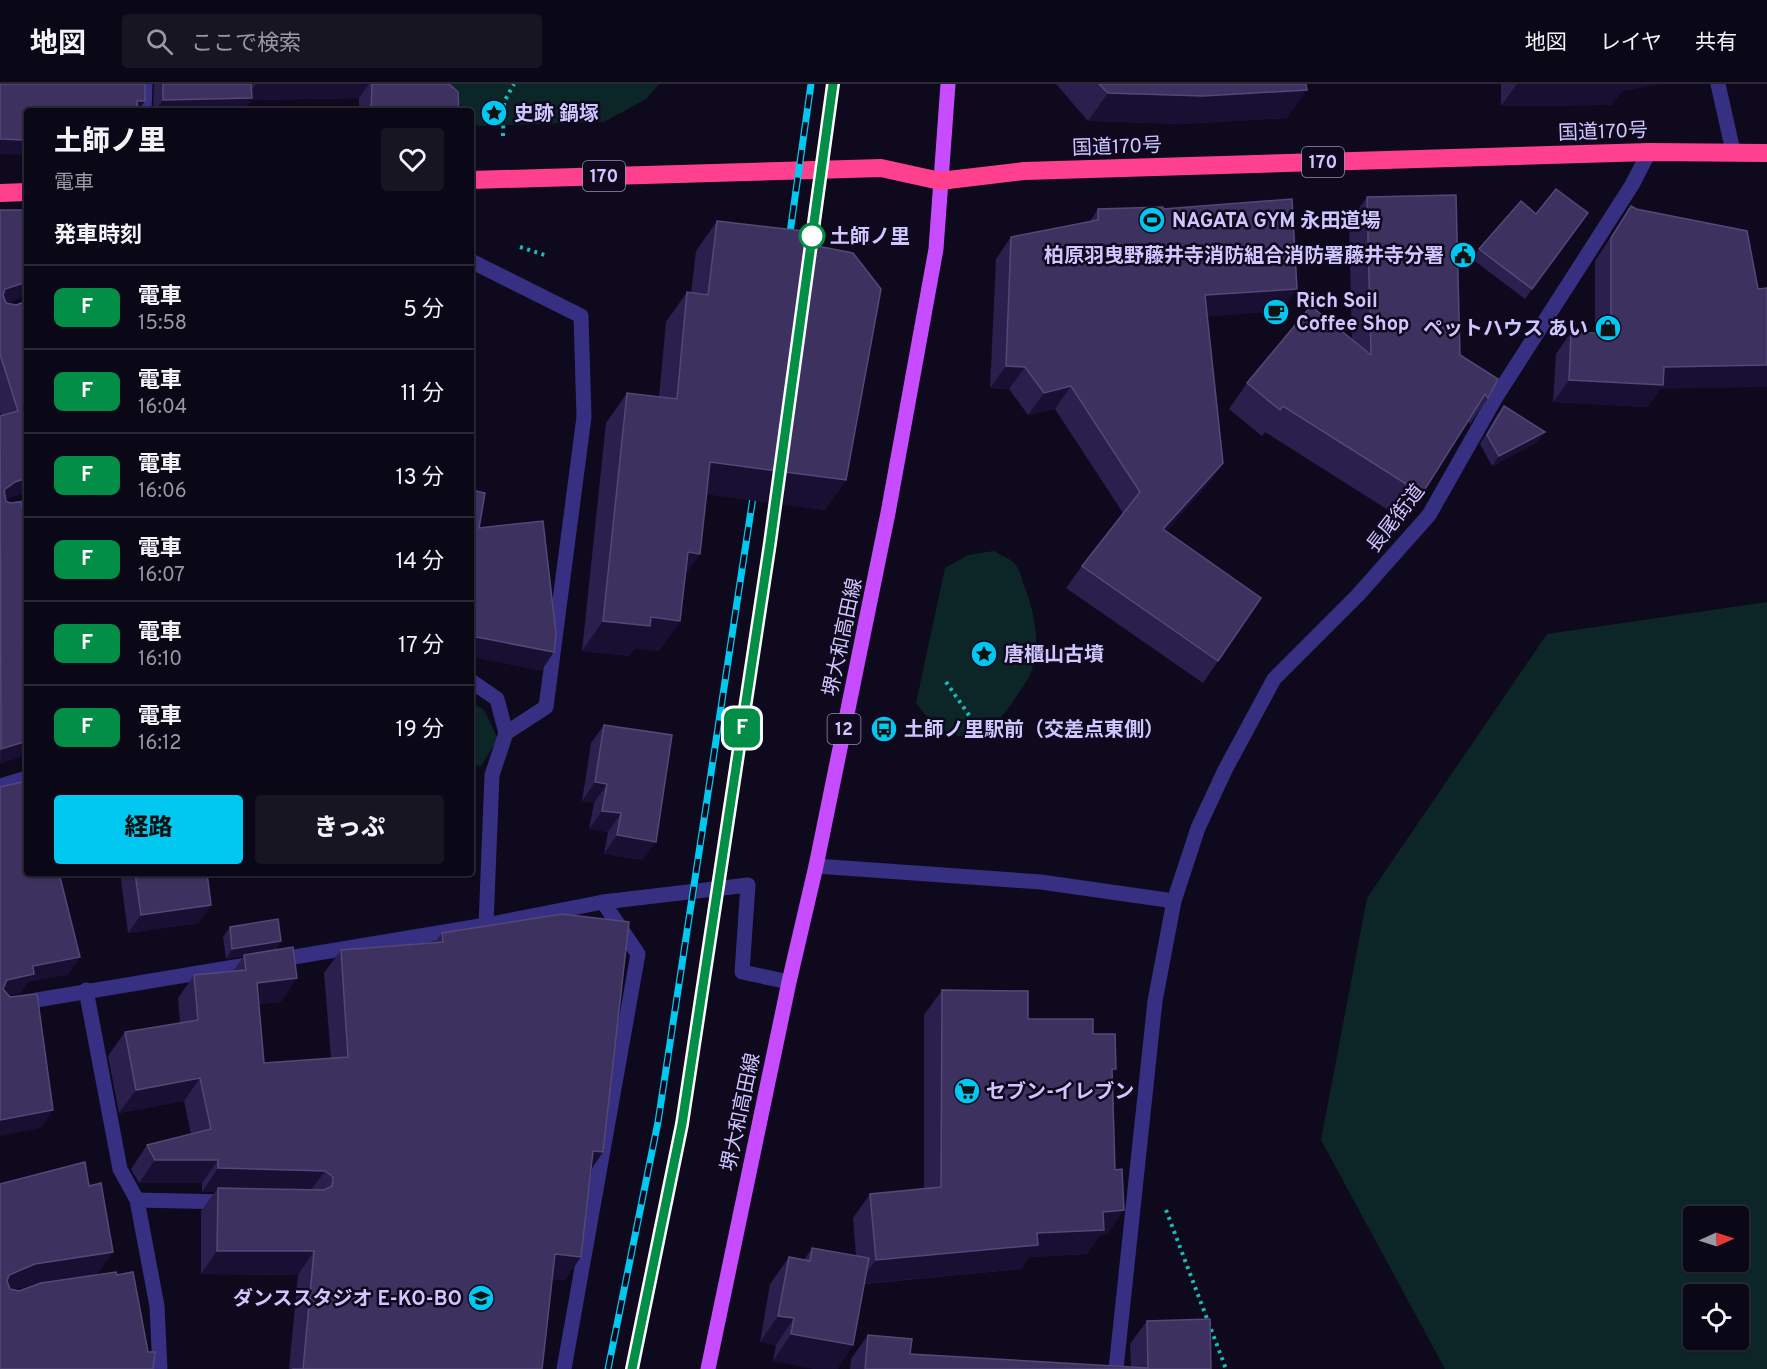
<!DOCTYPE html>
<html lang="ja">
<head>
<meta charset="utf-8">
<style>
  body { margin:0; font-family:Overpass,"Noto Sans JP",sans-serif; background:#181523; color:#f1f3f6; height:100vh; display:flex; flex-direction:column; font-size:22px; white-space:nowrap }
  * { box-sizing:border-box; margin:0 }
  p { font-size:20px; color:#9999a1 }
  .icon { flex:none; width:33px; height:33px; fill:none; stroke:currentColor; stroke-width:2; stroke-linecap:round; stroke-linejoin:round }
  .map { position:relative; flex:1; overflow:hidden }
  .sheet { position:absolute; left:24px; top:24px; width:450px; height:768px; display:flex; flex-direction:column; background:#0a0716; border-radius:6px; box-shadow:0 2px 4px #0004,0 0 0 2px #2a2835 }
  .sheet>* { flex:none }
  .badge { padding:0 12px; border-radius:9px; font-size:21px; line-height:39px }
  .needle { width:39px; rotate:87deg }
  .buttons { position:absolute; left:1683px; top:1122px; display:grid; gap:12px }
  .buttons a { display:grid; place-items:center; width:66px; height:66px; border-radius:6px; background:#0a0716; box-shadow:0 2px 4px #0004,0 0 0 2px #2a2835; font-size:30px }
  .map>.badge { position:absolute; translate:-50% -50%; box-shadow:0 0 0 3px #fff }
  h2 { padding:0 30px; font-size:22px; line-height:54px }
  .round { display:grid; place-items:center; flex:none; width:63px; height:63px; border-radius:6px; background:#181523 }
  .head { display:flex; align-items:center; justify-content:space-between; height:102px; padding:0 30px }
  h1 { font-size:28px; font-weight:800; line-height:45px }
  .action { display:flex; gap:12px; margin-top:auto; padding:12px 30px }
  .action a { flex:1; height:69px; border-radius:6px; background:#00c8f0; color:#111; font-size:24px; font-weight:800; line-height:69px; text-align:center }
  .action a+a { background:#181523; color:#f1f3f6 }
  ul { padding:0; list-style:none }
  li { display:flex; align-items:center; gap:18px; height:84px; padding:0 30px; border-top:2px solid #2a2835 }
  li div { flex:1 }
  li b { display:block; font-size:22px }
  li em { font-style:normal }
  li .badge { min-width:66px; font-weight:700; text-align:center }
  header { display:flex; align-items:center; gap:36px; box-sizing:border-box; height:84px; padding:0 30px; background:#0a0716; border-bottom:2px solid #2a2835 }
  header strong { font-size:28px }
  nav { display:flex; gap:33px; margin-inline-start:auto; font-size:21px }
  .search { width:420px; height:54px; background:#181523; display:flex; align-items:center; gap:15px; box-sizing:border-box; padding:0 21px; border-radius:6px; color:#9999a1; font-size:22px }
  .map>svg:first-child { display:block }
</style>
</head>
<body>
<header>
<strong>地図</strong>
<div class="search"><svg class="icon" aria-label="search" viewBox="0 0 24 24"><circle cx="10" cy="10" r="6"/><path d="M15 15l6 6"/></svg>ここで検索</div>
<nav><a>地図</a><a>レイヤ</a><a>共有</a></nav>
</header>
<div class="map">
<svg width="1767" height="1285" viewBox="0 0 1767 1285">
  <rect width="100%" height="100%" fill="#0e091d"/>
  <!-- green -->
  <g fill="#0c2627" fill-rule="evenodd">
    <path d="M443 0H659L646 15 604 38 478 42 471 33V27H466Z"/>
    <path d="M994 467C1000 471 1009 474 1014 479 1020 484 1022 497 1025 504 1034 527 1041 560 1032 585 1029 595 1021 605 1016 613 985 662 952 667 916 619L945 484 968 471Z"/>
    <path d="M1767 518V1285H1445L1321 1056 1367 814 1547 550ZM1738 1132V1178H1694V1132ZM1738 1210V1256H1694V1210Z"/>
    <path d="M471 618 484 626 498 655 481 682 471 681Z"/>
  </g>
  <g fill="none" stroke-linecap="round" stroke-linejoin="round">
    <!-- path -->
    <g stroke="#1fb8b9" stroke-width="4" stroke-dasharray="3 4.5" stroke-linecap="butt">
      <path d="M503 52 504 18 514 0"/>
      <path d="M520 163 548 172"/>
      <path d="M946 598 978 644"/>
      <path d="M1166 1126 1226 1285"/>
    </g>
    <!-- minor -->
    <g stroke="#372f81" stroke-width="15">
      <path d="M1718 0 1733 67"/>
      <path d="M144 27 145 0"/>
      <path d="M471 177 581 232 584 333 546 623 506 649"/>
      <path d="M0 428 27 423"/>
      <path d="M471 597 497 615 506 649 492 691 486 841"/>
      <path d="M0 702 27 694"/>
      <path d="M816 782 1041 798 1174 817"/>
      <path d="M86 906 120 1085 137 1116 157 1222 160 1285"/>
      <path d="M0 922 486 841 603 818 748 801 742 888 789 898"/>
      <path d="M137 1116 227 1118"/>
      <path d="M564 1285 638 870 603 818"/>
      <path d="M1116 1285 1155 917 1174 817 1198 744 1225 686 1274 595 1358 511 1429 431 1496 313 1632 101 1649 68"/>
    </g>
    <!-- major -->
    <path stroke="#c84cff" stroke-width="15" d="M708 1285 789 898 816 782 888 429 936 165 948 0"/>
    <!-- highway -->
    <g stroke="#ff408f" stroke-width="18">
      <path d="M471 96 881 84 940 97 1024 87 1649 68 1767 69"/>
      <path d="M0 109 27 108"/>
    </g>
    <defs>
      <g id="rail">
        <path d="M788 163 811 0"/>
        <path d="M810 163 833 0"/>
        <path d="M608 1285 658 1038 755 400"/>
        <path d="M632 1285 682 1040 777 404"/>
      </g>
    </defs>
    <!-- rail casing -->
    <use href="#rail" stroke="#00c8f0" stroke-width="7"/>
    <!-- rail -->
    <use href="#rail" stroke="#0e091d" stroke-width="4.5" stroke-dasharray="14" stroke-linecap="butt"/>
  </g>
  <!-- wall -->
  <g fill="#2b1f4d">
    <path d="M154 0H449L459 27H359V14L250 16 243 27H153Z"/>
    <path d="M1056 0H1306L1287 34 1183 40 1088 37Z"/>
    <path d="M1501 0H1659L1622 7 1611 21 1501 22Z"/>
    <path d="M1367 113 1460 271 1488 314 1470 340 1468 337 1422 410 1404 436 1265 348 1262 352 1229 325 1247 299 1352 256 1349 139Z"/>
    <path d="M1631 122 1660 305 1647 323 1553 318 1556 270 1571 248 1595 249V177Z"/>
    <path d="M1098 125H1163L1282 227 1207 232 1223 379 1207 401 1166 447 1261 514 1203 599 1066 504 1082 482 1123 429 1055 325 1028 331 1009 305 990 304 996 175 1011 153 1090 137Z"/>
    <path d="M0 126H27V211L6 219 27 408 5 415 6 417 27 442V573H26L27 576V671L0 679V332H1L0 327Z"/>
    <path d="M1588 129 1525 215 1472 175 1479 165Z"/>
    <path d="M717 137 817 162 846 396 825 426 707 410 685 491 680 537 659 567 635 564 629 572 582 567 606 339 627 309 659 313 666 238 687 208 691 209 696 167Z"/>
    <path d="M1504 322 1538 358 1492 382 1480 360 1497 331Z"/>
    <path d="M604 641 643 776 604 770 608 748 589 745 594 719 582 717 591 659Z"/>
    <path d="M120 789H207L199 839 128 849Z"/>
    <path d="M230 843 281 857 275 866 281 918 259 920 264 979 331 974 324 889 341 866 435 858 442 849 603 1068 591 1086 565 1196 552 1195 542 1285H289L298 1191 201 1190V1127L215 1108H202V1099H139L131 1085 147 1061 191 1050 184 1017 119 1029 108 972 125 948 180 939 178 914 194 891 233 887 244 872 226 875 223 853Z"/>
    <path d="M942 906 1028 935 1093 950 1112 989 1107 1151H1100L1087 1170 1029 1173 1021 1185 864 1200 853 1261 837 1285H816L773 1277 776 1261 760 1258 770 1200 789 1173 804 1176 812 1164 856 1172 853 1134 870 1110 924 1105V931Z"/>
    <path d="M1147 1237 1211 1285H850L851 1275 868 1251 910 1270 1131 1283 1130 1260Z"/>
  </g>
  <!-- shaded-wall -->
  <g fill="#180f32">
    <path d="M256 0H369L359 14 250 16 243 27H155L163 16 246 14Z"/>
    <path d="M1517 0H1659L1622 7 1611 21 1501 22Z"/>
    <path d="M1307 6 1287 34 1183 40 1088 37 1108 9Z"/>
    <path d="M137 17H145L138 27Z"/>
    <path d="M0 55 27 56V71L0 70Z"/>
    <path d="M27 198V211L0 221V213L5 205Z"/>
    <path d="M1297 205 1282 227 1190 234 1205 211Z"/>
    <path d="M1767 281V303L1660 305 1647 323 1553 318 1569 296 1664 283Z"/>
    <path d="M1006 282 1025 283 1009 305 990 304Z"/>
    <path d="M1071 302 1055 325 1028 331 1044 309Z"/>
    <path d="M1545 348 1538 358 1492 382 1499 372Z"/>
    <path d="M710 378 846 396 825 426 689 408Z"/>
    <path d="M1223 379 1207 401 1148 468 1163 445Z"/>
    <path d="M27 394V408L3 416 4 406 15 398Z"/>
    <path d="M688 468 700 470 679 500Z"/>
    <path d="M651 533 680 537 659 567 635 564 629 572 582 567 603 537Z"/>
    <path d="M471 552 554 568 541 587 471 573Z"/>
    <path d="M27 558V573L10 577 22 560Z"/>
    <path d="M27 657V671L0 679 1 665Z"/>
    <path d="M595 698 607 700 594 719 582 717Z"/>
    <path d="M602 727 621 729 608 748 589 745Z"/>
    <path d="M617 751 656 758 643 776 604 770Z"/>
    <path d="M211 821 199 839 128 849 141 831Z"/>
    <path d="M281 857 274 866 226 875 232 865Z"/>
    <path d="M80 873 68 891 28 898 21 909 0 913 7 896 33 882Z"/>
    <path d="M297 894 281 918 241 922 257 899Z"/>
    <path d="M200 994 184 1017 119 1029 136 1006Z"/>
    <path d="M53 1026 41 1044 0 1052V1036Z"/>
    <path d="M593 1067 603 1068 587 1091Z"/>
    <path d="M155 1076H218L202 1099H139Z"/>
    <path d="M218 1084 325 1087 308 1110 218 1104 215 1108H202Z"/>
    <path d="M1124 1126 1107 1151H1100L1087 1170 1029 1173 1021 1185 858 1200 876 1176 1037 1149 1103 1128Z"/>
    <path d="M217 1167H314L298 1191 201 1190Z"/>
    <path d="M113 1168 96 1192 19 1204 0 1211 9 1191 35 1180Z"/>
    <path d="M555 1170 581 1173 565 1196 539 1193Z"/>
    <path d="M778 1232 794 1234 776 1261 760 1258Z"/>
    <path d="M791 1250 853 1261 837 1285H816L773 1277Z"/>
  </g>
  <!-- building -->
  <g fill="#3d3160" stroke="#544879" stroke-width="1.5">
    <path d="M0 0H145V17H137L138 27H27V56L0 55Z"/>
    <path d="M163 0H251L252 14 163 16Z"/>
    <path d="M372 0H449L458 8 459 27H371Z"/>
    <path d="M1099 0H1306L1307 6 1203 12 1108 9Z"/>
    <path d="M1556 105 1588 129 1532 205 1479 165 1521 117 1536 130Z"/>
    <path d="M1456 111 1460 271 1498 295 1488 314 1485 310 1422 410 1283 322 1280 326 1247 299 1311 222 1371 271 1367 113Z"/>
    <path d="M1292 115 1297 205 1205 211 1223 379 1163 445 1261 514 1218 577 1082 482 1140 408 1071 302 1044 309 1025 283 1006 282 1011 153 1098 136V125L1163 123V125Z"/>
    <path d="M1631 122 1636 125 1747 147 1758 205 1767 204V281L1664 283 1663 301 1569 296 1571 248 1611 250V154Z"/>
    <path d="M0 126H27V198L5 205 3 211 6 219 16 221 27 217V394L15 398 4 406 6 417 10 419 21 418 27 442V558L22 560 27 576V657L1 665 0 332 18 327 0 270Z"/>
    <path d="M717 137 821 149 817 162 853 169 881 205 846 396 710 378 700 470 688 468 680 537 651 533 650 542 603 537 627 309 677 315 687 208 708 211Z"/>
    <path d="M1504 322 1545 348 1499 372 1487 351Z"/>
    <path d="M471 406 485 409 479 444 543 437 556 550 554 568 471 552Z"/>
    <path d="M604 641 672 651 656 758 617 751 621 729 602 727 607 700 595 698Z"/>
    <path d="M27 697V789H59L80 873 33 882 34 890 7 896 3 905 10 913 37 910 53 1026 0 1036V703Z"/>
    <path d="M135 789H207L211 821 141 831Z"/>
    <path d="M562 830 629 838 603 1068 593 1067 581 1173 555 1170 542 1285H292H303L314 1167H217L218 1104 324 1106 332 1102 333 1093 325 1087 218 1084V1076H155L147 1061 211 1045 200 994 136 1006 125 948 198 936 194 891 246 886 244 871 293 863 297 894 257 899 264 979 348 973 341 866 443 858 442 849Z"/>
    <path d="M278 835 281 857 232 865 230 843Z"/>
    <path d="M942 906 1028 907V935H1093V950H1115L1116 985H1112L1115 1086 1122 1085 1124 1126 1103 1128 1104 1146 1037 1149 1038 1161 876 1176 870 1110 941 1103Z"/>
    <path d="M85 1078 89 1102 101 1099 113 1168 35 1180 9 1191 7 1197 10 1205 19 1207 41 1199 116 1188 117 1191 133 1188 148 1268H155L153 1285H0V1100Z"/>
    <path d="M812 1164 869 1174 853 1261 791 1250 794 1234 778 1232 789 1173 810 1177Z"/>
    <path d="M1210 1235 1211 1285H865L868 1251 912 1255 910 1270 1148 1284 1147 1237Z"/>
  </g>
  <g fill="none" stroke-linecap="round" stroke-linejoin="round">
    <defs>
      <path id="line" d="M632 1285 682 1040 770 459 833 0"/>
    </defs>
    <!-- line casing -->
    <use href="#line" stroke="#fff" stroke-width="14"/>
    <!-- line -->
    <use href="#line" stroke="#028e46" stroke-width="9"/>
  </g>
  <!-- icons -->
  <defs>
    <symbol id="sight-disc" viewBox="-11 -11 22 22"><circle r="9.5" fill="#00c8f0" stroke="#0e091d"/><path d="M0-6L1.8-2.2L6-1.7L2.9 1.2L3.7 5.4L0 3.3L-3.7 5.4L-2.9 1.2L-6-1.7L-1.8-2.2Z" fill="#111"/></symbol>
    <symbol id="stadium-disc" viewBox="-11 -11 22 22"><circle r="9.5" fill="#00c8f0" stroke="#0e091d"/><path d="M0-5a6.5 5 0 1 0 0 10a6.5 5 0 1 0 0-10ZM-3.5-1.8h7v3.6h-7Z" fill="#111"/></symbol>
    <symbol id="civic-disc" viewBox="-11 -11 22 22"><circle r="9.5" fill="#00c8f0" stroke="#0e091d"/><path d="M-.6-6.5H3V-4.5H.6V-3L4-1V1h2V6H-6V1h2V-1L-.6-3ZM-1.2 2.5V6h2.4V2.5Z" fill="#111"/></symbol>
    <symbol id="cafe-disc" viewBox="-11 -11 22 22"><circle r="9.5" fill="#00c8f0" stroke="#0e091d"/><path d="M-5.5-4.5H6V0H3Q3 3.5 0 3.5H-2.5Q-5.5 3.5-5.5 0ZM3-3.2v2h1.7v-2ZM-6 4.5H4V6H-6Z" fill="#111"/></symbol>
    <symbol id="shop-disc" viewBox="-11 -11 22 22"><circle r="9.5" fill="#00c8f0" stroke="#0e091d"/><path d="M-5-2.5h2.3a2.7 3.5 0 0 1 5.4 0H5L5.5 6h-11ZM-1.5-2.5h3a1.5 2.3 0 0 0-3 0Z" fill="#111"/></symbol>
    <symbol id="bus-disc" viewBox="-11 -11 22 22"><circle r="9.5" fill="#00c8f0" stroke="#0e091d"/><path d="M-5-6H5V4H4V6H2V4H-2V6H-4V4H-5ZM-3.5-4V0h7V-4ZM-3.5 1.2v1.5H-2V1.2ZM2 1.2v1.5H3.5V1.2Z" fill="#111"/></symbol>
    <symbol id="supermarket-disc" viewBox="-11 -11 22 22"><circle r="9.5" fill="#00c8f0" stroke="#0e091d"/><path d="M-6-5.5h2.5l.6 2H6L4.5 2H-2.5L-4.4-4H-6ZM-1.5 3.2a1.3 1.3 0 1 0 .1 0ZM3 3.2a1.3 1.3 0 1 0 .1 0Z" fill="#111"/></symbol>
    <symbol id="school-disc" viewBox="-11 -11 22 22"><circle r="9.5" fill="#00c8f0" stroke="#0e091d"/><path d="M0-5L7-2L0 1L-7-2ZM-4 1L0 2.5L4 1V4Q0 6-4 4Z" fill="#111"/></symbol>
  </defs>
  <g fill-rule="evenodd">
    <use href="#sight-disc" x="479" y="14" width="30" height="30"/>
    <use href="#stadium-disc" x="1137" y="121" width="30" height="30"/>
    <use href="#civic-disc" x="1448" y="156" width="30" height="30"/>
    <use href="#cafe-disc" x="1261" y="213" width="30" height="30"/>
    <use href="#shop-disc" x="1593" y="229" width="30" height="30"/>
    <use href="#sight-disc" x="969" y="555" width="30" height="30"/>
    <use href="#bus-disc" x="869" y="630" width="30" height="30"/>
    <use href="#supermarket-disc" x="952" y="992" width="30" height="30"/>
    <use href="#school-disc" x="466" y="1199" width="30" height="30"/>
  </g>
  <!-- markers -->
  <circle fill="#fff" stroke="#028e46" stroke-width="3" cx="812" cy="152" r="12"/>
  <g text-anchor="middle" stroke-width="5" stroke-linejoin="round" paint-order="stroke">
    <!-- shield labels -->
    <g fill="#0e091d" stroke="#958dbb" stroke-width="1.5">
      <rect x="1302" y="63" width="42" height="30" rx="4.5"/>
      <rect x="583" y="77" width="42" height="30" rx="4.5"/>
      <rect x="827.5" y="630" width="33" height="30" rx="4.5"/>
    </g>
    <g font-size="18" font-weight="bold" fill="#cfc5ff">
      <text x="1323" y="84">170</text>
      <text x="604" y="98">170</text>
      <text x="844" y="651">12</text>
    </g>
    <!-- poi labels -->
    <g font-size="20" font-weight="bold" fill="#cfc5ff" stroke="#0e091d" text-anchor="start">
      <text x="514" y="36">史跡 鍋塚</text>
      <text x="1172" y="143">NAGATA GYM 永田道場</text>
      <text x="1444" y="178" text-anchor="end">柏原羽曳野藤井寺消防組合消防署藤井寺分署</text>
      <text x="1296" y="223">Rich Soil<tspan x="1296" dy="23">Coffee Shop</tspan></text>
      <text x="1588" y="251" text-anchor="end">ペットハウス あい</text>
      <text x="1004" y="577">唐櫃山古墳</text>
      <text x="904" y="652">土師ノ里駅前（交差点東側）</text>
      <text x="986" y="1014">セブン-イレブン</text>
      <text x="462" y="1221" text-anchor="end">ダンススタジオ E-KO-BO</text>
    </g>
    <!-- street labels -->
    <g font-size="20" fill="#cfc5ff" stroke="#0e091d">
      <text transform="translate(1603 47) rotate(-2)" y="7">国道170号</text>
      <text transform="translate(1117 62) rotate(-2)" y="7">国道170号</text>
      <text transform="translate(1395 434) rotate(-52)" y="7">長尾街道</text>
      <text transform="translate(842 553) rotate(-78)" y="7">堺大和高田線</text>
      <text transform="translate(740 1028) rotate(-78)" y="7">堺大和高田線</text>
    </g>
    <!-- stop labels -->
    <g font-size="20" font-weight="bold" fill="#cfc5ff" stroke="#0e091d" text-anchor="start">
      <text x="830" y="159">土師ノ里</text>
    </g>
  </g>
</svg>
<div class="buttons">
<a><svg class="needle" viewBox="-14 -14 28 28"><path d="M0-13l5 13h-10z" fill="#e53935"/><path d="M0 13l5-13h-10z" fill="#9999a1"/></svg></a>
<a><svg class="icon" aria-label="locate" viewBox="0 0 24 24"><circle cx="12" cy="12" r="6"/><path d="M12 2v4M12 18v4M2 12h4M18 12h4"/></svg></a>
</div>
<b class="badge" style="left:742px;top:644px;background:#028e46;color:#fff">F</b>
<section class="sheet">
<div class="head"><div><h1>土師ノ里</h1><p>電車</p></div><a class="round"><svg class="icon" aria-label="heart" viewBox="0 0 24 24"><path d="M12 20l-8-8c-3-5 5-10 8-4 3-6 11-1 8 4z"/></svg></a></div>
<h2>発車時刻</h2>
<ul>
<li><span class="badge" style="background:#028e46;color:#fff">F</span><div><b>電車</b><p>15:58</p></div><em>5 分</em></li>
<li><span class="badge" style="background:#028e46;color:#fff">F</span><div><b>電車</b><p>16:04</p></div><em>11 分</em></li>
<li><span class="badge" style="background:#028e46;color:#fff">F</span><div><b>電車</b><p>16:06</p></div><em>13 分</em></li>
<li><span class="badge" style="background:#028e46;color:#fff">F</span><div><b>電車</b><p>16:07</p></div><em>14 分</em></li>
<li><span class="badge" style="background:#028e46;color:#fff">F</span><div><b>電車</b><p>16:10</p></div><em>17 分</em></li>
<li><span class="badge" style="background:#028e46;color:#fff">F</span><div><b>電車</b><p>16:12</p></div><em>19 分</em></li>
</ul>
<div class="action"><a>経路</a><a>きっぷ</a></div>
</section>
</div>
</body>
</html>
